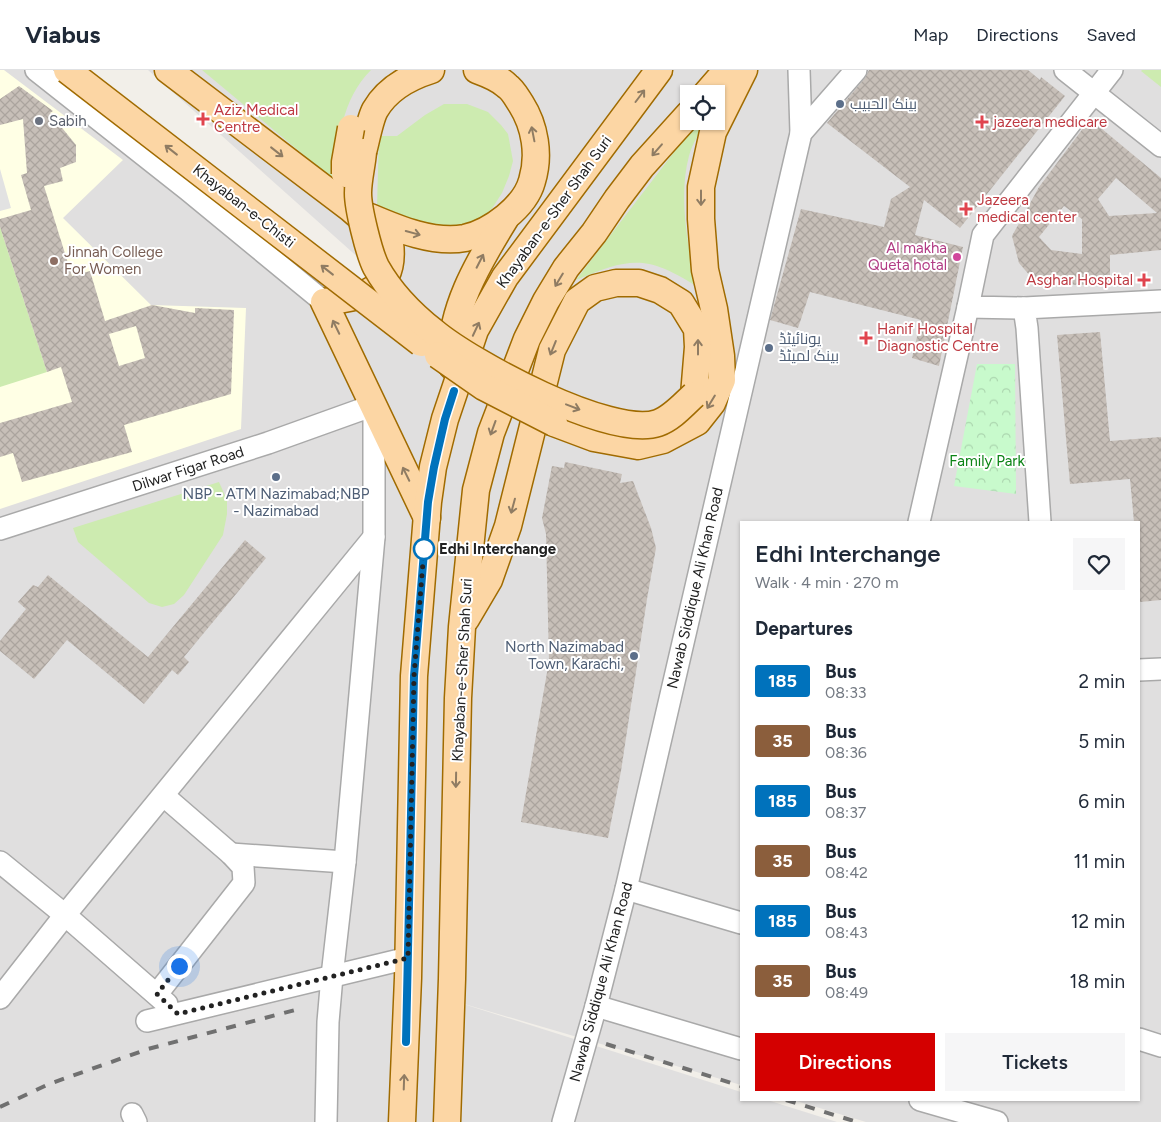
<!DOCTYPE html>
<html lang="en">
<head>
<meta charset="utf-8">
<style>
  body { margin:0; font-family:Figtree,Cairo,sans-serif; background:#f6f6f7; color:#1f2937; height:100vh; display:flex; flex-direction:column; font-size:19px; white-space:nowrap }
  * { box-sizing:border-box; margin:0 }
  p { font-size:16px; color:#747a83 }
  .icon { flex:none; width:28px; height:28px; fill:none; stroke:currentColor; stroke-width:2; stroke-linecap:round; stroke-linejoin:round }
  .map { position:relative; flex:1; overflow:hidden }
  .side { position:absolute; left:740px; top:451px; width:400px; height:580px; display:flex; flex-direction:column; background:#fff; border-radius:0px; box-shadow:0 1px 4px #0004 }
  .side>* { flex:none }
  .badge { padding:0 10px; border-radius:4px; font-size:18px; line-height:32px }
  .buttons { position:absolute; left:680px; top:15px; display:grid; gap:10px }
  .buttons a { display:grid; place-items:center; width:45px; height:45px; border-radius:0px; background:#fff; box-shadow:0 1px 4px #0004; font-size:25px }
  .you { position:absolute; width:25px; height:25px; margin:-12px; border:4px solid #fff; border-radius:50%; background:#1a73e8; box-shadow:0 0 0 8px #1a73e833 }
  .map>.badge { position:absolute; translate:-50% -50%; box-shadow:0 0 0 2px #fff }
  h2 { padding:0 15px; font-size:19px; line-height:45px }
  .round { display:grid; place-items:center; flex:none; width:52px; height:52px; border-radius:0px; background:#f6f6f7 }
  .overview { display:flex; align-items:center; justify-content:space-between; height:85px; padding:0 15px }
  h1 { font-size:24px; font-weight:600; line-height:38px }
  .cta { display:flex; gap:10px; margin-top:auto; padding:10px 15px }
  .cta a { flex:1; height:58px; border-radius:0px; background:#d40000; color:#fff; font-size:20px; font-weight:600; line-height:58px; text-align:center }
  .cta a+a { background:#f6f6f7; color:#1f2937 }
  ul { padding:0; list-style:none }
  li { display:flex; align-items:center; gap:15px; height:60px; padding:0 15px }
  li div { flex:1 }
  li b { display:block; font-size:19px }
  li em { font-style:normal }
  li .badge { min-width:55px; font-weight:700; text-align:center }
  header { display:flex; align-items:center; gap:30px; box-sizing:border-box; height:70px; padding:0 25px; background:#fff; border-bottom:1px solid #e0e1e3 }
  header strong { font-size:24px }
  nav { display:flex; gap:28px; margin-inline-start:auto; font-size:18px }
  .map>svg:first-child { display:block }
</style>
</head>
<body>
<header>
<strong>Viabus</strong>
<nav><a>Map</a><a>Directions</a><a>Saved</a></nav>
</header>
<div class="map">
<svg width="1161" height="1052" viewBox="0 0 1161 1052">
  <defs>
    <pattern id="park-crowns" width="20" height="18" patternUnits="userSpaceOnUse" patternTransform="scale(1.25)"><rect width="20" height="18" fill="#c8facc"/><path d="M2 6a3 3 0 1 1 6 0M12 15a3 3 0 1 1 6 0" fill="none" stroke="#acd6af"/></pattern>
    <pattern id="building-cross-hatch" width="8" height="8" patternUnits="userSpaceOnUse" patternTransform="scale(1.25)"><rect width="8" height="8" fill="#c7bfb8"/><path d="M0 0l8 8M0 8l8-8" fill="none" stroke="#aba49e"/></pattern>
  </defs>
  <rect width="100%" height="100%" fill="#f2efe9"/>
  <!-- residential -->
  <path fill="#e0dfdf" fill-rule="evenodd" d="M0 0H42L472 289 148 0H1161V1052H866L793 1030H1139V452H741V1015L454 931 741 1022V1030H767L837 1052H0ZM689 24H716V51H689Z"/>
  <!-- education -->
  <path fill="#ffffe5" d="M0 0H4L123 90 63 148 151 235 246 238 241 359 0 439Z"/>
  <!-- grass -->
  <g fill="#cdebb0">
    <path d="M202 0H371C341 30 338 71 335 111Z"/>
    <path d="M1142 0H1161V17L1141 1Z"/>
    <path d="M444 34H467L488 42 501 55 508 64 513 91 509 106 502 123 493 137 482 149 461 156 432 158 377 137 379 66H397L425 45Z"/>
    <path d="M698 51H705C700 62 692 74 689 86 678 127 688 175 696 216 646 184 629 188 576 210Z"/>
    <path d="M0 157 47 302 0 317Z"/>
    <path d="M219 412 227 430V444L223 465 184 525 174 534 162 537 149 533 78 472 73 458Z"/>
  </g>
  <!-- park -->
  <path fill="url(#park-crowns)" d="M977 294H1015L1016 424 954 416Z"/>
  <!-- parking -->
  <path fill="#e2e2e2" d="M0 99 11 138 0 141Z"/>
  <!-- building -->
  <g fill="url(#building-cross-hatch)" fill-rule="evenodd">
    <path d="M869 0H1028L1040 10 1041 7 1065 26 960 158 924 130 915 165 963 177 939 296 912 288 921 250 810 222 798 258 770 250 801 139 884 157 891 129 910 117 827 53 865 8Z"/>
    <path d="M19 16 53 41 50 43 76 75V92L60 98 63 111 44 116 72 206 90 201 105 251 152 235 195 243V238L234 240 231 324 124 355 132 382 22 412 13 383 0 387V353L72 332 61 297 47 302 0 157V149L31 140 21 105 27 103 23 49 0 55V29ZM136 256 145 288 119 296 109 264Z"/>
    <path d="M1090 49 1161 108V180L1110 185V212L1083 215 1049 214 1031 207 1019 193 1012 166 1039 117ZM1116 108 1157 143 1109 146 1098 129ZM1064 136 1082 149V184L1051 180 1039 167Z"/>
    <path d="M1100 262 1110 371 1161 367V530L1140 532 1139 452H1134L1130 409 1070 414 1057 265Z"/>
    <path d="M565 392 622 404 620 413 633 411 651 458 656 478 647 529 621 701 608 768 521 752 549 591 546 464 542 448 552 396 564 398Z"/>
    <path d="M245 470 266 488 184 587 189 592 178 605 172 600 144 634 67 570 34 609 0 581V571L26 539 18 532 33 515 38 517 48 505 148 587Z"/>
  </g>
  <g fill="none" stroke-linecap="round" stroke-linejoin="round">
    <defs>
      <g id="minor">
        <path d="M36 0 188 120 324 232"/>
        <path d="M799 0 801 63"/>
        <path d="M1065 0 1161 76"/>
        <path d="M1024 238 968 237 983 165 1112 0"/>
        <path d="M919 452 968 237"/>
        <path d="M1040 452 1027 258 1024 238 1161 231"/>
        <path d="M0 459 268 373 374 335V467L345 792 332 906 328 952 326 1052"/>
        <path d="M1139 600 1161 599"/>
        <path d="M231 784 345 792"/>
        <path d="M0 792 65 845 167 934"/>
        <path d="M626 819 741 853"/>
        <path d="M157 924 244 813 243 797 231 784 164 726"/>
        <path d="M0 928 65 845 374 467"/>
        <path d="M596 936 741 979"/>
        <path d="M147 951 408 888"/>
        <path d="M1139 969 1161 976"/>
        <path d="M920 1030 997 1052"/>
        <path d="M132 1044 136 1052"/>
        <path d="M563 1052 596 936 626 819 801 63 856 0"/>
      </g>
      <g id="major">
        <path d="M168 0 351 139 390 173C396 222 362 227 324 232L427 448"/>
        <path d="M706 24 727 0"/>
        <path d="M363 82C366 71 370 49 375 40 387 19 409 7 431 0"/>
        <path d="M370 147C398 159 434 174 465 168 491 162 525 137 532 111 540 85 535 56 521 34 517 28 513 20 507 16 499 8 488 4 477 0"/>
        <path d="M452 296C447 244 479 191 505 149"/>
        <path d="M554 353 594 368 638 376 663 370 697 352 712 333 722 310 721 286 714 239 705 200 701 149V117L713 62 744 0"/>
        <path d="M466 549 489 510 508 456 552 280 577 231 595 218 616 213H639L660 220 681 233 697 259 698 277 694 325"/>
        <path d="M402 1052 408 908 414 606 428 432 433 397 445 349 475 260 505 207 659 0"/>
        <path d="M447 1052 452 909 458 628 462 557 476 420 491 363 527 269 546 231 566 198 594 163 617 129 642 96 689 44"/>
      </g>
    </defs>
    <!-- minor casing -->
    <use href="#minor" stroke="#a9a9a9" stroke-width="24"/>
    <!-- major casing -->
    <use href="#major" stroke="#a06b00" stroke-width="29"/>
    <!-- minor -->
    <use href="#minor" stroke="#fff" stroke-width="21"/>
    <!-- major -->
    <use href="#major" stroke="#fcd6a4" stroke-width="26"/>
    <!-- rail -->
    <g stroke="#707070" stroke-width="4" stroke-dasharray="10 10" stroke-linecap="butt">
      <path d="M606 974 741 1016"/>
      <path d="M786 1030 857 1052"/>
      <path d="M0 1037 49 1014 148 979 295 940"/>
    </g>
    <defs>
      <g id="major-bridge">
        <path d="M67 0 421 273"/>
        <path d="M363 82C362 95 358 110 358 123 358 139 369 183 376 197 390 222 411 244 434 262 471 293 611 369 658 353 672 348 683 335 694 325"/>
        <path d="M345 104V92L351 58"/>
        <path d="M438 285 484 317 554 353"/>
      </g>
    </defs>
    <!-- major-bridge casing -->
    <use href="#major-bridge" stroke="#a06b00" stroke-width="29" stroke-linecap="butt"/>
    <!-- major-bridge -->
    <use href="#major-bridge" stroke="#fcd6a4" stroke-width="26"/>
  </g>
  <!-- one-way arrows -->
  <defs><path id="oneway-shaft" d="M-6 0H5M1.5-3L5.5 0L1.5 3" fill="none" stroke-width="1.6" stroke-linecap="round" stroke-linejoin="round" transform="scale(1.25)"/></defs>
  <g stroke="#8f7c63">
    <use href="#oneway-shaft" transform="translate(640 26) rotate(-53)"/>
    <use href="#oneway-shaft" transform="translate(533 64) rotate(-101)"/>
    <use href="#oneway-shaft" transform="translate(171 80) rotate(-142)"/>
    <use href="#oneway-shaft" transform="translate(657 80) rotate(131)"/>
    <use href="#oneway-shaft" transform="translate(277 82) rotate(38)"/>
    <use href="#oneway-shaft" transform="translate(701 128) rotate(90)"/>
    <use href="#oneway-shaft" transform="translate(413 163) rotate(15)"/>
    <use href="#oneway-shaft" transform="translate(480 191) rotate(-63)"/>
    <use href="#oneway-shaft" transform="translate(327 200) rotate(-142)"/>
    <use href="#oneway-shaft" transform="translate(559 210) rotate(121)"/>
    <use href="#oneway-shaft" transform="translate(336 257) rotate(-116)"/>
    <use href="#oneway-shaft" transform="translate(476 259) rotate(-65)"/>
    <use href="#oneway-shaft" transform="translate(698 277) rotate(-90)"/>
    <use href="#oneway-shaft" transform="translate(553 278) rotate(112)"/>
    <use href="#oneway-shaft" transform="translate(711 332) rotate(121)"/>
    <use href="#oneway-shaft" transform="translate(573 337) rotate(21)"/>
    <use href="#oneway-shaft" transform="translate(493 358) rotate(110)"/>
    <use href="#oneway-shaft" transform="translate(406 404) rotate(-116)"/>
    <use href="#oneway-shaft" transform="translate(513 436) rotate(105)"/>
    <use href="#oneway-shaft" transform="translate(456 710) rotate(91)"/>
    <use href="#oneway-shaft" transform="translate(404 1012) rotate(-88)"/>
  </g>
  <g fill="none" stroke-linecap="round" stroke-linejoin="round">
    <defs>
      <path id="line" d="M406 972 414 606 428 432 434 397 445 349 454 321"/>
    </defs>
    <!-- line casing -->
    <use href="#line" stroke="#fff" stroke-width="11"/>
    <!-- line -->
    <use href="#line" stroke="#0072bc" stroke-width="8"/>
    <!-- walk -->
    <path stroke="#222" stroke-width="5" stroke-dasharray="0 9" d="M179 896 157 924 178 944 408 888 414 606 424 479"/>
  </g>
  <!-- markers -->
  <g fill="#5c6f8a" stroke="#fff" stroke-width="2">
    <circle cx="840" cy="34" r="5"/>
    <circle cx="769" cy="278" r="5"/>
    <circle cx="276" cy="407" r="5"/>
    <circle cx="634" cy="586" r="5"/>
  </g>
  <g fill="#e0444e" stroke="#fff" stroke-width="2">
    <path d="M200.5 41.5h5v5h5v5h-5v5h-5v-5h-5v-5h5z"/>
    <path d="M979.5 44.5h5v5h5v5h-5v5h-5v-5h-5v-5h5z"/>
    <path d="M963.5 131.5h5v5h5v5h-5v5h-5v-5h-5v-5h5z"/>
    <path d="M1141.5 202.5h5v5h5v5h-5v5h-5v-5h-5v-5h5z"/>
    <path d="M863.5 260.5h5v5h5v5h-5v5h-5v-5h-5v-5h5z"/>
  </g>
  <circle fill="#6b7280" stroke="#fff" stroke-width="2" cx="39" cy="51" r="5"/>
  <circle fill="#d1479c" stroke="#fff" stroke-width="2" cx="957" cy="187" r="5"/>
  <circle fill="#8d6e63" stroke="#fff" stroke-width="2" cx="54" cy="191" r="5"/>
  <circle fill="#fff" stroke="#0072bc" stroke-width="2.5" cx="424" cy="479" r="10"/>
  <g text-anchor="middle" stroke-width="4" stroke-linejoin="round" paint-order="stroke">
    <!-- service labels -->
    <g font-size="15" fill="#4e5e75" stroke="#fff" text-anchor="start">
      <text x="850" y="39">بينک الحبيب</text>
      <text x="779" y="274">یونائیٹڈ<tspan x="779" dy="17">بینک لمیٹڈ</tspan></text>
      <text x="276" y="429" text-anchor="middle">NBP - ATM Nazimabad;NBP<tspan x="276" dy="17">- Nazimabad</tspan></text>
      <text x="624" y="582" text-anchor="end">North Nazimabad<tspan x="624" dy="17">Town, Karachi,</tspan></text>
    </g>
    <!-- health labels -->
    <g font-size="15" fill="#be3a42" stroke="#fff" text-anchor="start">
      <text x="214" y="45">Aziz Medical<tspan x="214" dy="17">Centre</tspan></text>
      <text x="993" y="57">jazeera medicare</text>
      <text x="977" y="135">Jazeera<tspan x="977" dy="17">medical center</tspan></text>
      <text x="1133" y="215" text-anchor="end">Asghar Hospital</text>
      <text x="877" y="264">Hanif Hospital<tspan x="877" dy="17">Diagnostic Centre</tspan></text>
    </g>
    <!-- worship labels -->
    <g font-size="15" fill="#5b616d" stroke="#fff" text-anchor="start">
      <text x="49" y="56">Sabih</text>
    </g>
    <!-- street labels -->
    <g font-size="15" fill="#222" stroke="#fff">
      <text transform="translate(244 136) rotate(38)" y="5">Khayaban-e-Chisti</text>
      <text transform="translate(554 142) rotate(-54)" y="5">Khayaban-e-Sher Shah Suri</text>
      <text transform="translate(188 399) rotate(-18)" y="5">Dilwar Figar Road</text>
      <text transform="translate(695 518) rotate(-77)" y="5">Nawab Siddique Ali Khan Road</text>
      <text transform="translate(462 600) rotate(-87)" y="5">Khayaban-e-Sher Shah Suri</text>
      <text transform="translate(601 912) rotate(-75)" y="5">Nawab Siddique Ali Khan Road</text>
    </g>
    <!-- hotel labels -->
    <g font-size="15" fill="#b23c85" stroke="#fff" text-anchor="end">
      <text x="947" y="183">Al makha<tspan x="947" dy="17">Queta hotal</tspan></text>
    </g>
    <!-- education labels -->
    <g font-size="15" fill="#785e54" stroke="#fff" text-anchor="start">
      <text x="64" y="187">Jinnah College<tspan x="64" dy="17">For Women</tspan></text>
    </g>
    <!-- park labels -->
    <g font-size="15" fill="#0c8416" stroke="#fff">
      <text x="987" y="396">Family Park</text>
    </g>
    <!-- stop labels -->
    <g font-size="15" font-weight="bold" fill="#222" stroke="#fff" text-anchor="start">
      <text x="439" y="484">Edhi Interchange</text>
    </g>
  </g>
</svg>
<div class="buttons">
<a><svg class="icon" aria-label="locate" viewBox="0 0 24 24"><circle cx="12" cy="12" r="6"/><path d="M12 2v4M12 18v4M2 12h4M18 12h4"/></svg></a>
</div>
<div class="you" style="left:179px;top:896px"></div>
<section class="side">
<div class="overview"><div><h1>Edhi Interchange</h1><p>Walk · 4 min · 270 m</p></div><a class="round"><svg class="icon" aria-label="heart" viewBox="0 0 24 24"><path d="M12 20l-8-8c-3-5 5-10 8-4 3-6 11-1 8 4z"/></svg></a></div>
<h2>Departures</h2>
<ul>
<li><span class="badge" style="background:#0072bc;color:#fff">185</span><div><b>Bus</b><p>08:33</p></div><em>2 min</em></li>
<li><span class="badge" style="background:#8b5e3c;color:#fff">35</span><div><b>Bus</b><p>08:36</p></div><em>5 min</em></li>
<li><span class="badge" style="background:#0072bc;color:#fff">185</span><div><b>Bus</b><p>08:37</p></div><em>6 min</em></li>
<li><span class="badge" style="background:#8b5e3c;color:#fff">35</span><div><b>Bus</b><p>08:42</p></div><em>11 min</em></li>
<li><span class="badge" style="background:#0072bc;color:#fff">185</span><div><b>Bus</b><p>08:43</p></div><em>12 min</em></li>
<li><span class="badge" style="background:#8b5e3c;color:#fff">35</span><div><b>Bus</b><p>08:49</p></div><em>18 min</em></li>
</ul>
<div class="cta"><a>Directions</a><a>Tickets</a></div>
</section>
</div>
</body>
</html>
